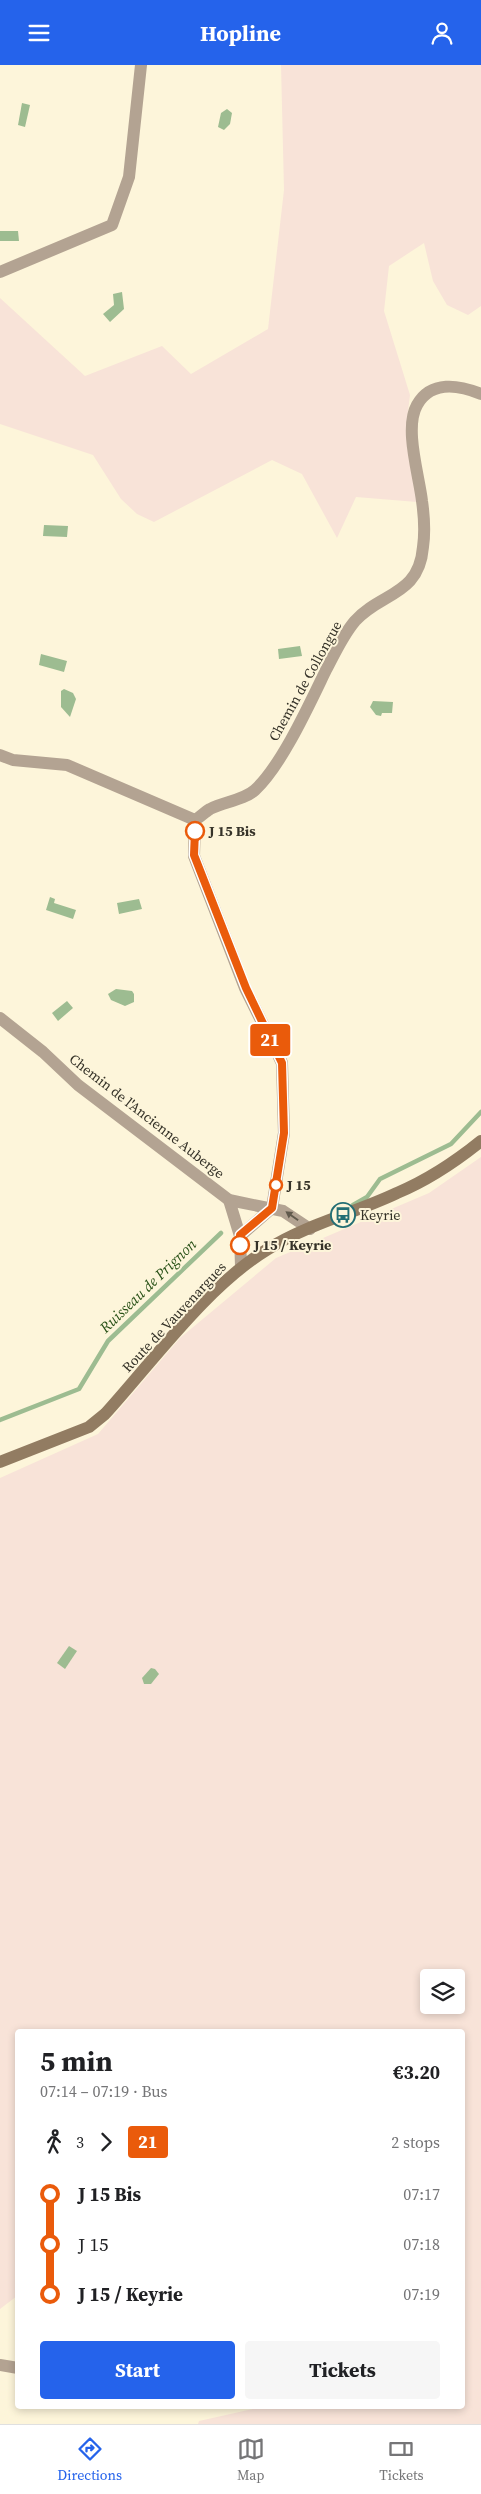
<!DOCTYPE html>
<html lang="en">
<head>
<meta charset="utf-8">
<style>
  body { margin:0; font-family:"Source Serif 4",serif; background:#f6f6f6; color:#202124; height:100vh; display:flex; flex-direction:column; font-size:19px; white-space:nowrap }
  * { box-sizing:border-box; margin:0 }
  p { font-size:16px; color:#757577 }
  .icon { flex:none; width:28px; height:28px; fill:none; stroke:currentColor; stroke-width:2; stroke-linecap:round; stroke-linejoin:round }
  .map { position:relative; flex:1; overflow:hidden }
  .panel { position:absolute; left:15px; top:1964px; width:450px; height:380px; display:flex; flex-direction:column; background:#fff; border-radius:5px; box-shadow:0 2px 8px #0003 }
  .panel>* { flex:none }
  .badge { padding:0 10px; border-radius:4px; font-size:18px; line-height:32px }
  .buttons { position:absolute; left:420px; top:1904px; display:grid; gap:10px }
  .buttons a { display:grid; place-items:center; width:45px; height:45px; border-radius:5px; background:#fff; box-shadow:0 2px 8px #0003; font-size:25px }
  .map>.badge { position:absolute; translate:-50% -50%; box-shadow:0 0 0 2px #fff }
  .legs { display:flex; align-items:center; gap:8px; height:55px; padding:0 25px; font-size:16px }
  .legs p { margin-inline-start:auto }
  .head { display:flex; align-items:center; justify-content:space-between; height:85px; padding:0 25px }
  h1 { font-size:28px; font-weight:700; line-height:38px }
  .action { display:flex; gap:10px; margin-top:auto; padding:10px 25px }
  .action a { flex:1; height:58px; border-radius:5px; background:#2563eb; color:#fff; font-size:20px; font-weight:700; line-height:58px; text-align:center }
  .action a+a { background:#f6f6f6; color:#202124 }
  ul { padding:0 25px; list-style:none }
  li { display:flex; align-items:center; gap:18px; height:50px; font-size:19px }
  li i { display:grid; place-items:center; width:8px; height:100%; margin:0 6px; background:currentColor }
  li i::after { content:''; width:12px; height:12px; margin:-6px; border:4px solid; border-radius:50%; background:#fff }
  li p { margin-inline-start:auto }
  li:first-child i { background:linear-gradient(#0000 50%,currentColor 0) }
  li:last-child i { background:linear-gradient(currentColor 50%,#0000 0) }
  header { display:flex; justify-content:space-between; align-items:center; height:65px; padding:0 25px; background:#2563eb; color:#fff; font-size:22px; font-weight:700 }
  .menu { display:flex; justify-content:space-around; align-items:center; height:70px; border-top:1px solid #e0e0e0; background:#fff; font-size:14px; color:#757577 }
  .menu a { display:grid; justify-items:center; gap:2px }
  .menu .active { color:#2563eb }
  .map>svg:first-child { display:block }
</style>
</head>
<body>
<header><svg class="icon" aria-label="menu" viewBox="0 0 24 24"><path d="M4 6h16M4 12h16M4 18h16"/></svg>Hopline<svg class="icon" aria-label="person" viewBox="0 0 24 24"><circle cx="12" cy="8" r="4"/><path d="M4 21q1-7 8-7t8 7"/></svg></header>
<div class="map">
<svg width="481" height="2359" viewBox="0 0 481 2359">
  <rect width="100%" height="100%" fill="#fdf5da"/>
  <!-- green -->
  <g fill="#f8e3d8" fill-rule="evenodd">
    <path d="M281 0H481V241L468 250 447 240 433 216 424 178 389 201 384 246 410 330 407 354 417 437 356 432 337 473 302 409 272 395 154 457 137 449 121 434 93 390 0 359V233L85 311 162 281 191 309 268 264 284 125Z"/>
    <path d="M481 1092V2359H198L199 2356 266 2341H462V1966H18L17 2231 0 2244V1413L98 1369 180 1273 276 1193 429 1128ZM429 1912H456V1940H429Z"/>
  </g>
  <!-- water -->
  <g fill="#9dbc91">
    <path d="M22 38 30 40 25 62 18 60Z"/>
    <path d="M227 44 232 48 230 59 224 65 218 62 221 48Z"/>
    <path d="M0 166H18L19 176H0Z"/>
    <path d="M122 227 124 244 110 257 103 249 114 240 113 229Z"/>
    <path d="M44 460 68 461 67 472 43 471Z"/>
    <path d="M300 581 302 591 279 594 278 584Z"/>
    <path d="M41 589 67 596 64 607 39 600Z"/>
    <path d="M64 624 73 628 76 634 70 652 61 642V626Z"/>
    <path d="M373 636 393 637 392 648H382L381 651 376 650 370 642Z"/>
    <path d="M50 832 55 834 54 838 76 845 73 854 46 845Z"/>
    <path d="M139 834 142 844 119 849 117 838Z"/>
    <path d="M116 924 132 926 134 929V937L125 941 111 935 108 929Z"/>
    <path d="M67 936 73 943 58 956 52 948Z"/>
    <path d="M69 1581 77 1586 65 1604 57 1598Z"/>
    <path d="M151 1603 155 1604 159 1609 151 1619H144L142 1613Z"/>
  </g>
  <g fill="none" stroke-linecap="round" stroke-linejoin="round">
    <!-- stream -->
    <g stroke="#9dbc91" stroke-width="4.5">
      <path d="M353 1140 367 1132 380 1114 451 1079 481 1047"/>
      <path d="M0 1355 79 1324 108 1276 221 1168"/>
    </g>
    <!-- minor -->
    <g stroke="#b3a392" stroke-width="12">
      <path d="M0 207 112 160 129 112 141 0"/>
      <path d="M0 690 13 695 67 700 195 755"/>
      <path d="M195 755C200 752 205 747 210 744 224 737 244 735 255 725 282 700 310 638 326 605 335 588 343 570 355 556 381 527 419 531 423 482 425 468 424 450 422 436 419 410 404 363 417 340 431 315 459 320 481 329"/>
      <path d="M195 755 194 791 245 923 282 998 284 1068 272 1143 240 1171"/>
      <path d="M0 953 43 987 78 1020 229 1135 283 1146 310 1164"/>
      <path d="M229 1135 240 1171 241 1201"/>
      <path d="M0 2300 18 2303"/>
    </g>
    <!-- secondary -->
    <path stroke="#927c62" stroke-width="12" d="M0 1397 89 1362 105 1349C154 1295 207 1221 268 1184 308 1159 355 1148 397 1128 428 1115 455 1097 481 1076"/>
  </g>
  <!-- one-way arrows -->
  <defs><path id="oneway-solid" d="M-6-.8H1V-3.2L6.5 0L1 3.2V.8H-6Z" transform="scale(1.25)"/></defs>
  <use fill="#615a4d" href="#oneway-solid" transform="translate(292 1151) rotate(-145)"/>
  <g fill="none" stroke-linecap="round" stroke-linejoin="round">
    <defs>
      <path id="line-1" d="M195 766 194 790 246 923 282 998 284 1068 272 1143 240 1170V1180"/>
    </defs>
    <!-- line-1 casing -->
    <use href="#line-1" stroke="#fff" stroke-width="11"/>
    <!-- line-1 -->
    <use href="#line-1" stroke="#ea5b0b" stroke-width="8"/>
  </g>
  <!-- icons -->
  <defs>
    <symbol id="bus-ring" viewBox="-11 -11 22 22"><circle r="9.5" fill="#fdf5da" stroke="#236e74" stroke-width="1.5"/><path d="M-5-6H5V4H4V6H2V4H-2V6H-4V4H-5ZM-3.5-4V0h7V-4ZM-3.5 1.2v1.5H-2V1.2ZM2 1.2v1.5H3.5V1.2Z" fill="#236e74"/></symbol>
  </defs>
  <g fill-rule="evenodd">
    <use href="#bus-ring" x="329" y="1136" width="28" height="28"/>
  </g>
  <!-- markers -->
  <g fill="#fff" stroke="#ea5b0b" stroke-width="2.5">
    <circle cx="195" cy="766" r="9"/>
    <circle cx="276" cy="1120" r="6"/>
    <circle cx="240" cy="1180" r="9"/>
  </g>
  <g text-anchor="middle" stroke-width="4" stroke-linejoin="round" paint-order="stroke">
    <!-- street labels -->
    <g font-size="14" fill="#353228" stroke="#fdf5da">
      <text transform="translate(305 616) rotate(-61)" y="5">Chemin de Collongue</text>
      <text transform="translate(147 1051) rotate(38)" y="5">Chemin de l'Ancienne Auberge</text>
      <text transform="translate(174 1252) rotate(-47)" y="5">Route de Vauvenargues</text>
    </g>
    <!-- stop labels -->
    <g font-size="14" font-weight="bold" fill="#353228" stroke="#fdf5da" text-anchor="start">
      <text x="209" y="771">J 15 Bis</text>
      <text x="287" y="1125">J 15</text>
      <text x="254" y="1185">J 15 / Keyrie</text>
    </g>
    <!-- poi labels -->
    <g font-size="14" fill="#353228" stroke="#fdf5da" text-anchor="start">
      <text x="360" y="1155">Keyrie</text>
    </g>
    <!-- water labels -->
    <g font-size="15" font-style="italic" fill="#295117" stroke="#fdf5da">
      <text transform="translate(148 1221) rotate(-44)" y="5">Ruisseau de Prignon</text>
    </g>
  </g>
</svg>
<div class="buttons">
<a><svg class="icon" aria-label="layers" viewBox="0 0 24 24"><path d="M12 4l9 5-9 5-9-5zM3 14l9 5 9-5"/></svg></a>
</div>
<b class="badge" style="left:270px;top:975px;background:#ea5b0b;color:#fff">21</b>
<section class="panel">
<div class="head"><div><h1>5 min</h1><p>07:14 – 07:19 · Bus</p></div><b>€3.20</b></div>
<div class="legs"><svg class="icon" aria-label="walk" viewBox="0 0 24 24"><circle cx="13" cy="4" r="2"/><path d="M13 8l-2 6 4 7M11 14l-3 7M7 12l3-4h3l4 4"/></svg>3<svg class="icon" aria-label="forward" viewBox="0 0 24 24"><path d="M9 5l7 7-7 7"/></svg><b class="badge" style="background:#ea5b0b;color:#fff">21</b><p>2 stops</p></div>
<ul>
<li><i style="color:#ea5b0b"></i><b>J 15 Bis</b><p>07:17</p></li>
<li><i style="color:#ea5b0b"></i><span>J 15</span><p>07:18</p></li>
<li><i style="color:#ea5b0b"></i><b>J 15 / Keyrie</b><p>07:19</p></li>
</ul>
<div class="action"><a>Start</a><a>Tickets</a></div>
</section>
</div>
<nav class="menu">
<a class="active"><svg class="icon" aria-label="directions" viewBox="0 0 24 24"><path d="M12 3l9 9-9 9-9-9zM9 14v-3h6M13 9l2 2-2 2"/></svg>Directions</a>
<a><svg class="icon" aria-label="map" viewBox="0 0 24 24"><path d="M3 6l6-2 6 2 6-2v14l-6 2-6-2-6 2zM9 4v14M15 6v14"/></svg>Map</a>
<a><svg class="icon" aria-label="tickets" viewBox="0 0 24 24"><path d="M3 7h18v10H3zM15 7v10"/></svg>Tickets</a>
</nav>
</body>
</html>
